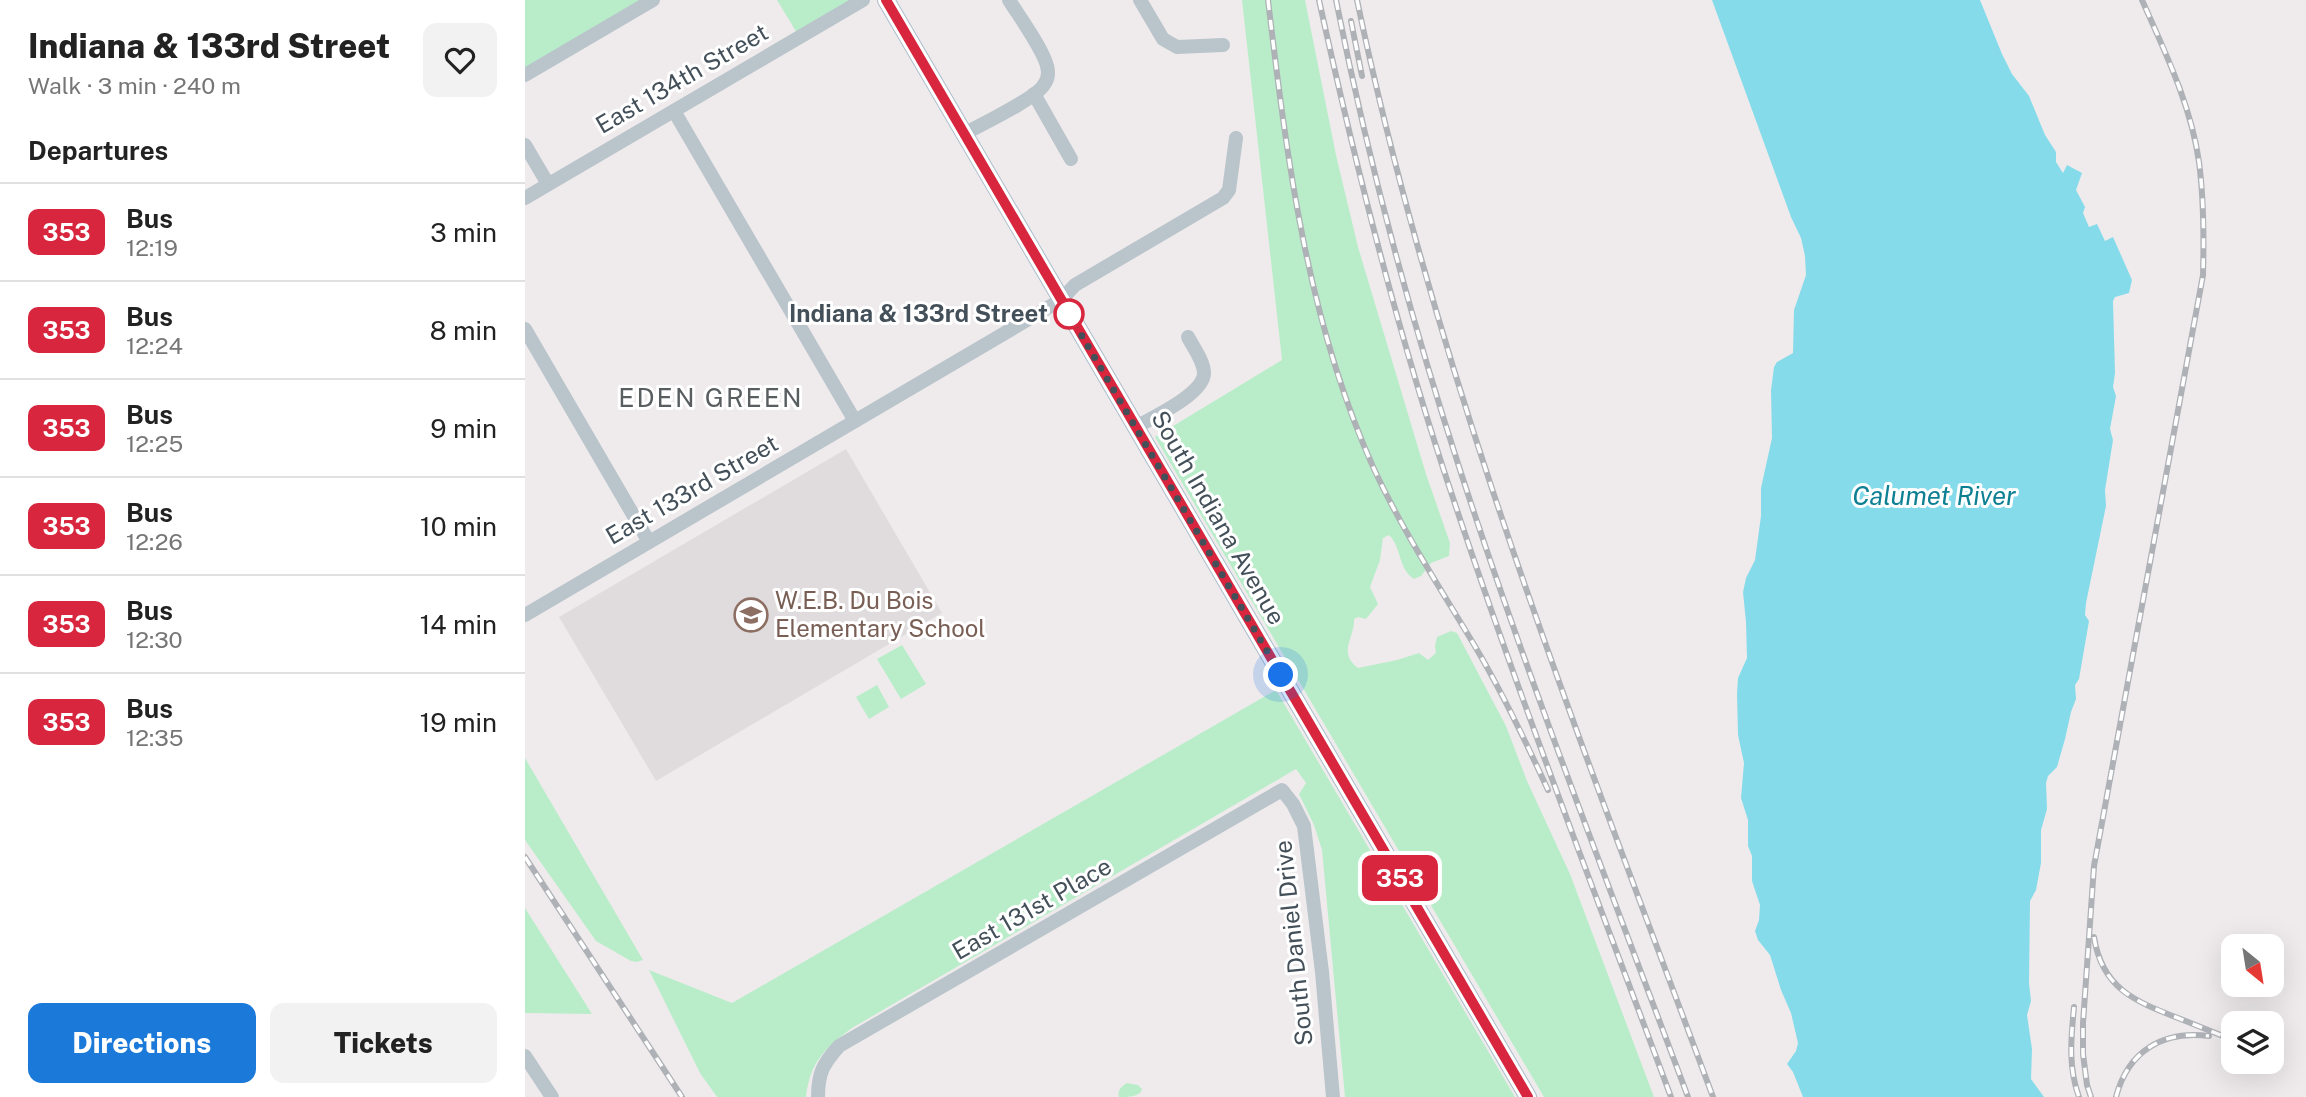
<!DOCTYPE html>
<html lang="en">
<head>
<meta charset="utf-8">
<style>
  body { margin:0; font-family:"Public Sans",sans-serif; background:#f2f2f2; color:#222; height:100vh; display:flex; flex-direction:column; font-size:26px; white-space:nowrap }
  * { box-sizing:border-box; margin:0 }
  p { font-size:23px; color:#767676 }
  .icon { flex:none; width:38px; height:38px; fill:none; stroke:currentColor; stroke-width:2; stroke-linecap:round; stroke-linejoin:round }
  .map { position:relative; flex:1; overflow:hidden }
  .side { display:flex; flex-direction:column; background:#fff; width:525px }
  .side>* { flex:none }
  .badge { padding:0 14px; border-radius:10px; font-size:24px; line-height:46px }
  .needle { width:46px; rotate:150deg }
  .tools { position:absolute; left:1696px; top:934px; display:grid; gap:14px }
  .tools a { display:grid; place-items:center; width:63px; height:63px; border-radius:14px; background:#fff; box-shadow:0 7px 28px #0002; font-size:35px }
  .you { position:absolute; width:35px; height:35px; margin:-18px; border:5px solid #fff; border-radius:50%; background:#1a73e8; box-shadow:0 0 0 10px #1a73e833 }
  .map>.badge { position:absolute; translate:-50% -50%; box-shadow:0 0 0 4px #fff }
  h2 { padding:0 28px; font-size:26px; line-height:63px }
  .round { display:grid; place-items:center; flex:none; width:74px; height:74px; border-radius:14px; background:#f2f2f2 }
  .overview { display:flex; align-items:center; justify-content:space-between; height:119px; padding:0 28px }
  h1 { font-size:33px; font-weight:800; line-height:52px }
  .action { display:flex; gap:14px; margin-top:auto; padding:14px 28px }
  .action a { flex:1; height:80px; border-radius:14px; background:#1b79d9; color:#fff; font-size:28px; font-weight:800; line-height:80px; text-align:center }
  .action a+a { background:#f2f2f2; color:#222 }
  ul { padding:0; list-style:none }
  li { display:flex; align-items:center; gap:21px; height:98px; padding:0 28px; border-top:2px solid #e0e0e0 }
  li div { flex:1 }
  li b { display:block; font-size:26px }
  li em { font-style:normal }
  li .badge { min-width:77px; font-weight:700; text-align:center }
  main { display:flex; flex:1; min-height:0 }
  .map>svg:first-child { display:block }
</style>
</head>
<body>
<main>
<section class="side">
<div class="overview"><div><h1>Indiana &amp; 133rd Street</h1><p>Walk · 3 min · 240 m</p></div><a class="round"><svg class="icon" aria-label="heart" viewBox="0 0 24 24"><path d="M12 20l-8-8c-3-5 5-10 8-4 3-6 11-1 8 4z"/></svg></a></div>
<h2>Departures</h2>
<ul>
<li><span class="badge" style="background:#d7263d;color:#fff">353</span><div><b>Bus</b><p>12:19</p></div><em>3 min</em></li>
<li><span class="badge" style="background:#d7263d;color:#fff">353</span><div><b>Bus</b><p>12:24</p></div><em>8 min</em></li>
<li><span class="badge" style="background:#d7263d;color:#fff">353</span><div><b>Bus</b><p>12:25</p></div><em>9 min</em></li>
<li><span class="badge" style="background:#d7263d;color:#fff">353</span><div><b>Bus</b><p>12:26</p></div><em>10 min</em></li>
<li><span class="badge" style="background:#d7263d;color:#fff">353</span><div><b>Bus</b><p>12:30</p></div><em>14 min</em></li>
<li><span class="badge" style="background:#d7263d;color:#fff">353</span><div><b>Bus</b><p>12:35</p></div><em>19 min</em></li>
</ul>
<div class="action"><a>Directions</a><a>Tickets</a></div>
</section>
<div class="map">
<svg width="1781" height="1097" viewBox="0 0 1781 1097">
  <rect width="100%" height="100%" fill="#efebec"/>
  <!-- education -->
  <path fill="#e0dcde" d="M321 449 417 613 131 781 34 617Z"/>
  <!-- green -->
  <g fill="#b9edca">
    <path d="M0 0H121L0 72Z"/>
    <path d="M252 0H327L272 33Z"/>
    <path d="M717 0H780L811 155 833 247 901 474 925 543 924 556 906 563 896 576 889 579C873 569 877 548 864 535L858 538 855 560 845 587 853 604 841 619 833 617 829 619C830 638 812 652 833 668L872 660 894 653 903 660 911 653 910 646 912 637 926 631 932 633 981 726 1002 781 1045 874 1129 1097H1019L630 437 757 360Z"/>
    <path d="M377 645 401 684 376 699 352 659Z"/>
    <path d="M352 685 364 707 344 719 331 697Z"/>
    <path d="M751 690 990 1097H820L797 850 789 825 774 794 781 783 771 769 327 1028C300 1048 285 1062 281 1097H192L175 1073 124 970 207 1003Z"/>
    <path d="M0 758 118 960 111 962 106 961 71 941 0 840Z"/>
    <path d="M0 908 67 1014 0 1013Z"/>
    <path d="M602 1083 613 1085 617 1089C615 1097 604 1097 594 1097 592 1090 597 1086 602 1083Z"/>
  </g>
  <!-- water -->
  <path fill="#86dbea" d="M1187 0H1455L1477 54 1487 74 1504 96 1520 135 1531 152V162L1538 173 1542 165 1557 173 1551 190 1560 207 1558 213 1564 227 1572 224 1580 241 1588 237 1607 280 1604 293 1590 297 1588 301 1590 373 1588 387 1591 396 1585 429 1588 440 1580 490 1581 506 1561 603 1560 615 1564 621 1554 679 1550 685 1551 699 1546 712 1540 739 1532 767 1523 776 1521 783 1522 809 1516 830V863L1511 890 1505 901 1504 983 1506 1001 1502 1015 1507 1049 1506 1079 1519 1097H1278L1268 1072 1262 1064 1271 1051 1273 1043 1266 1013 1256 990 1245 955 1233 940 1230 931 1234 920 1235 905 1227 881V856L1223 846V820L1216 798 1219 763 1213 735 1212 694 1213 678 1222 658 1221 622 1218 592 1221 578 1230 560 1236 516V488L1247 438 1246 390 1249 367 1252 362 1268 353 1269 310 1281 275 1280 256 1276 238 1266 217Z"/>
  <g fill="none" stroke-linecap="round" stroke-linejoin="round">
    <!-- minor -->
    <g stroke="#bac4cb" stroke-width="14">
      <path d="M615 0 638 39 652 47 698 45"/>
      <path d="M0 75 128 0"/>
      <path d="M509 94 546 159"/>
      <path d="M149 111 330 421"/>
      <path d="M439 134C457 124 508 100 518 86 523 80 524 73 522 66 518 49 494 16 484 0"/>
      <path d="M0 145 23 184"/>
      <path d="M0 198 338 0"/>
      <path d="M0 329 124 542"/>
      <path d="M611 427C628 417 679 394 679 373 679 361 668 347 663 337"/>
      <path d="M0 615 536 300 550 285 698 198 704 190 711 138"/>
      <path d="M0 1056 27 1097"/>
      <path d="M293 1097C293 1073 298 1064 314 1046L757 790 768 804 779 826 797 972 808 1097"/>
    </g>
    <!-- major -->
    <path stroke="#abbdcb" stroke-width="18" d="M361 0 1003 1097"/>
    <defs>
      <g id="rail">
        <path d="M743 0C762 160 782 320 849 469 878 532 916 589 951 648 978 694 1001 742 1023 790"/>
        <path d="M794 0C831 168 873 335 928 498 995 700 1072 898 1146 1097"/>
        <path d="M811 0C843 161 886 320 937 476 1005 685 1086 891 1163 1097"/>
        <path d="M832 0C911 378 1054 736 1188 1097"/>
        <path d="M826 21 837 76"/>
        <path d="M0 857 157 1097"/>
        <path d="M1569 937C1577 988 1609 1001 1653 1018 1671 1025 1690 1033 1708 1040"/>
        <path d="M1549 1007C1546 1038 1543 1067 1554 1097"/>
        <path d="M1566 1097 1562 1085 1558 1054V1023L1569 866 1678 275C1679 237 1679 200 1674 162 1666 105 1640 52 1617 0"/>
        <path d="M1591 1097C1603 1051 1638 1030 1684 1036"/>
      </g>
    </defs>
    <!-- rail casing -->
    <use href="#rail" stroke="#aeb1b6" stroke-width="6"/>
    <!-- rail -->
    <use href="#rail" stroke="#fff" stroke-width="3.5" stroke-dasharray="10" stroke-linecap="butt"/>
  </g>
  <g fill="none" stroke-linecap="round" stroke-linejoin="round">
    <defs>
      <path id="line" d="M361 0 1003 1097"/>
    </defs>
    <!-- line casing -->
    <use href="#line" stroke="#fff" stroke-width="16"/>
    <!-- line -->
    <use href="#line" stroke="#d7263d" stroke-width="10"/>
    <!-- walk -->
    <path stroke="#445059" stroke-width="7" stroke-dasharray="0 12.6" d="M544 314 756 675"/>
  </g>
  <!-- icons -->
  <defs>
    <symbol id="school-ring" viewBox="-11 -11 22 22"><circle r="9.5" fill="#fff" stroke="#8d6e63" stroke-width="1.5"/><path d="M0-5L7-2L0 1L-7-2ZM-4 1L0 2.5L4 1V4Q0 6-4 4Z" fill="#8d6e63"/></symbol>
  </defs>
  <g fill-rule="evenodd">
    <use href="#school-ring" x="207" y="596" width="38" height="38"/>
  </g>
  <!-- markers -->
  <circle fill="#fff" stroke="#d7263d" stroke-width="3.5" cx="544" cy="314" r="14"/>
  <g text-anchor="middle" stroke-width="6" stroke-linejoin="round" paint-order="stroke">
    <!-- street labels -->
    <g font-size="24" fill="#445059" stroke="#fff">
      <text transform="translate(157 79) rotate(-30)" y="8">East 134th Street</text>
      <text transform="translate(167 490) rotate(-30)" y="8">East 133rd Street</text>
      <text transform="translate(693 518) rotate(60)" y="8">South Indiana Avenue</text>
      <text transform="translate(507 909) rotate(-30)" y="8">East 131st Place</text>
      <text transform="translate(769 943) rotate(-96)" y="8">South Daniel Drive</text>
    </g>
    <!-- stop labels -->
    <g font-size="24" font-weight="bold" fill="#445059" stroke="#fff" text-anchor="end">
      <text x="523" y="322">Indiana &amp; 133rd Street</text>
    </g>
    <!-- education labels -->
    <g font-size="24" fill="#785e54" stroke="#fff" text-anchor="start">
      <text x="250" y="609">W.E.B. Du Bois<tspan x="250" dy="28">Elementary School</tspan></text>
    </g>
    <!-- neighbourhood labels -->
    <g font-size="26" letter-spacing="2" fill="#585d60" stroke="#fff">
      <text x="186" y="407">EDEN GREEN</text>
    </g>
    <!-- water labels -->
    <g font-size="26" font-style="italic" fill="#0e8094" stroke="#fff">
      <text x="1409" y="505">Calumet River</text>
    </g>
  </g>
</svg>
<div class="tools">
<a><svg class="needle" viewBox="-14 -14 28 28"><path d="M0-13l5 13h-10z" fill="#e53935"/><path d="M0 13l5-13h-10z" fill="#767676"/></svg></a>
<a><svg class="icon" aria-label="layers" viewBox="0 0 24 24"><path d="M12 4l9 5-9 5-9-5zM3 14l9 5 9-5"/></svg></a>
</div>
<div class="you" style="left:756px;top:675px"></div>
<b class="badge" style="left:875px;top:878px;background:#d7263d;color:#fff">353</b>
</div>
</main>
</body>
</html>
